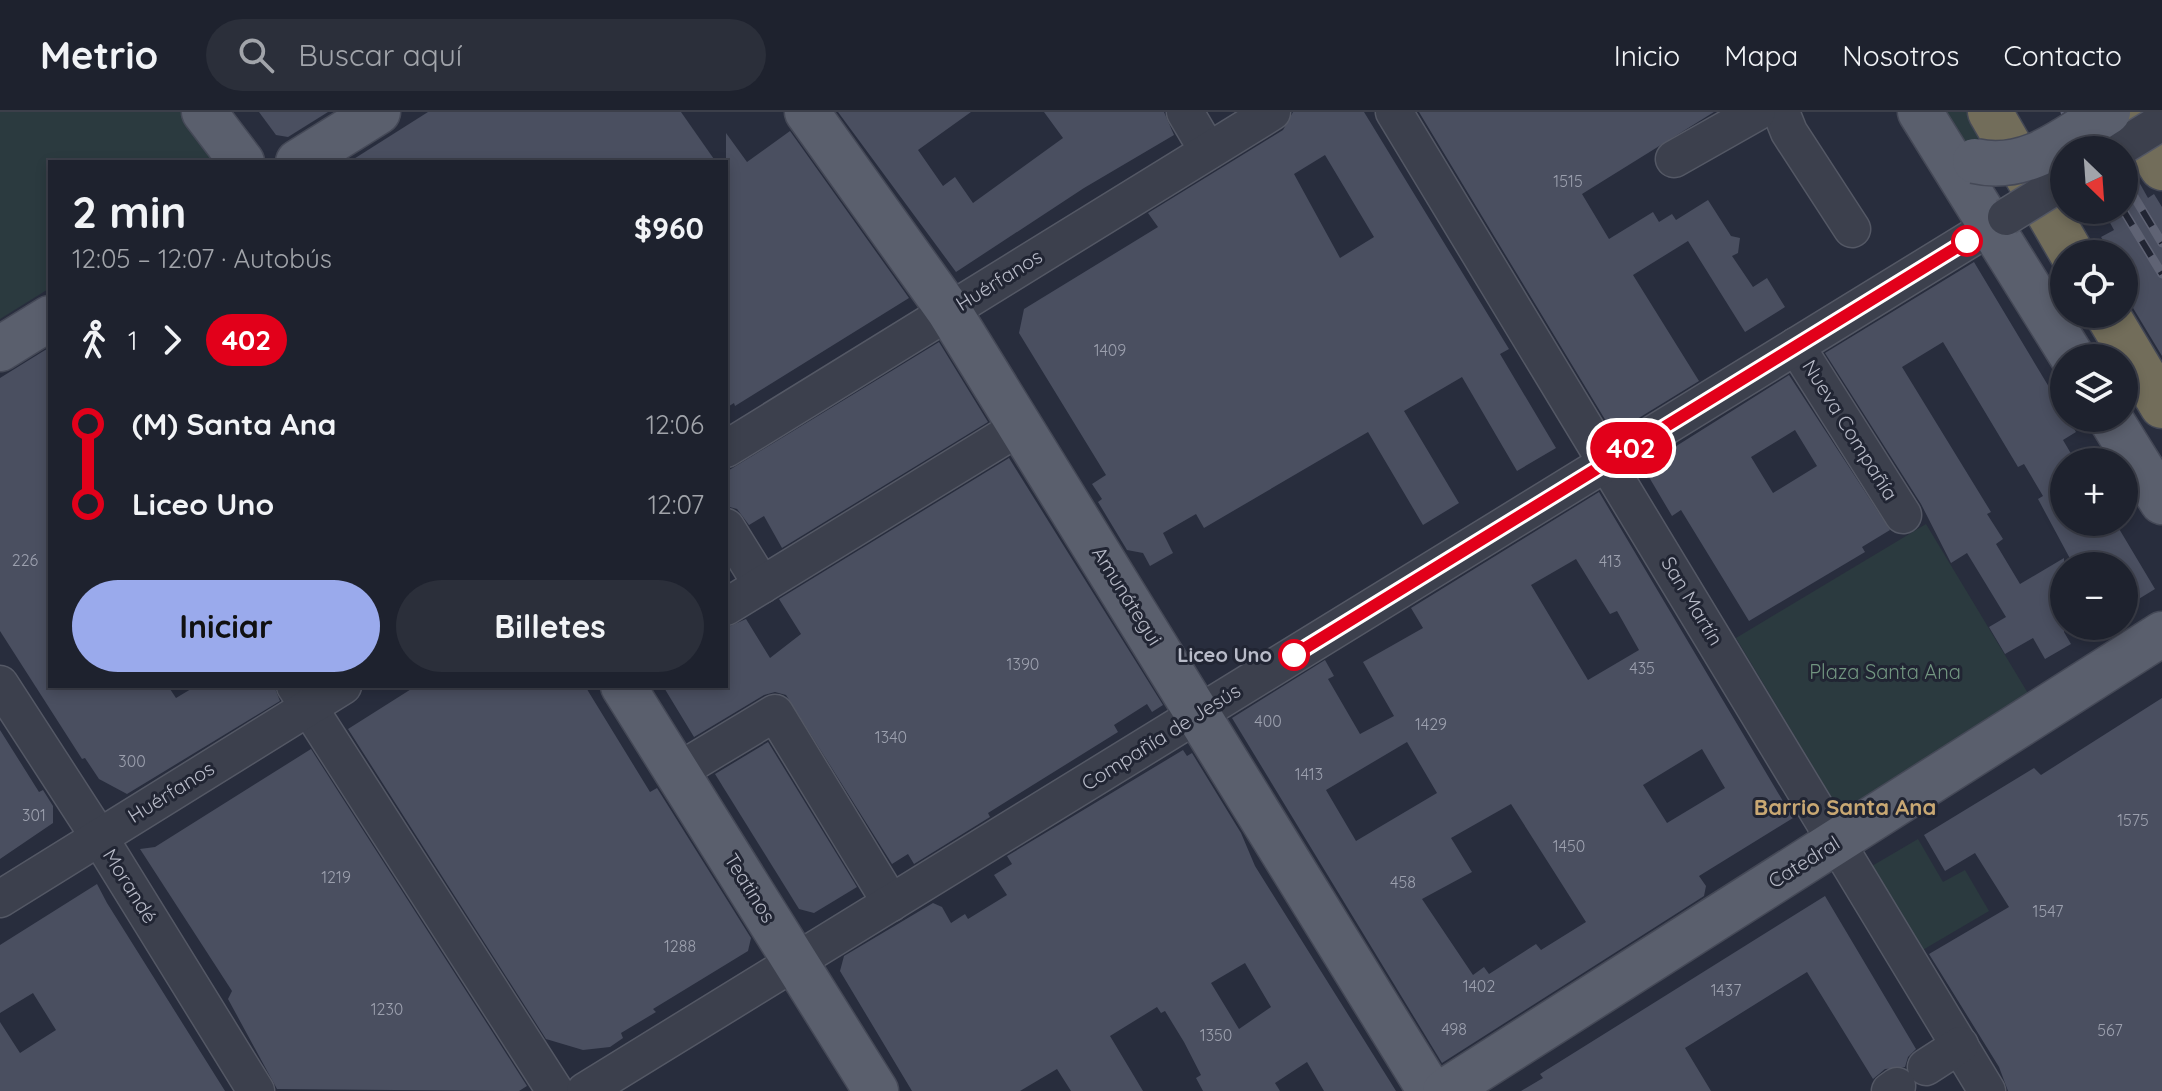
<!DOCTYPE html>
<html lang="es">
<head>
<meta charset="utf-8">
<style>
  body { margin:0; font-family:Quicksand,sans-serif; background:#2b2f3a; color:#f1f3f6; height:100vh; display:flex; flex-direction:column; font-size:30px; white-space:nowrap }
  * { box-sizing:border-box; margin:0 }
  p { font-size:26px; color:#a1a4aa }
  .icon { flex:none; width:44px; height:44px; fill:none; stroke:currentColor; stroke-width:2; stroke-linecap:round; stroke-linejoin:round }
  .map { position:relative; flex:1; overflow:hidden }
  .details { position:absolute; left:48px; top:48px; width:680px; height:528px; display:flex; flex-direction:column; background:#1e222e; border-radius:0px; box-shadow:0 4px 12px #0003,0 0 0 2px #3c3f4a }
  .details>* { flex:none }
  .badge { padding:0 16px; border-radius:26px; font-size:28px; line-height:52px }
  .needle { width:52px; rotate:155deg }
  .fabs { position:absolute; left:2050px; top:24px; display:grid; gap:16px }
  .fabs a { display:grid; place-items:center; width:88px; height:88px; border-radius:50%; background:#1e222e; box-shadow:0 4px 12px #0003,0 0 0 2px #3c3f4a; font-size:40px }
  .map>.badge { position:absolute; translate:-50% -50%; box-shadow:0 0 0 4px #fff }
  .legs { display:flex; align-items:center; gap:12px; height:88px; padding:0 24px; font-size:26px }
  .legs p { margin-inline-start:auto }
  .overview { display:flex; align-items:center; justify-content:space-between; height:136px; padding:0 24px }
  h1 { font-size:44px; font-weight:700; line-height:60px }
  .action { display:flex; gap:16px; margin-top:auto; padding:16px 24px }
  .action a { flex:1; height:92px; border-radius:48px; background:#9aaaec; color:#111; font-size:32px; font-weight:700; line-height:92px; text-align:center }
  .action a+a { background:#2b2f3a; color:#f1f3f6 }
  ul { padding:0 24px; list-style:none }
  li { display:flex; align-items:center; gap:28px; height:80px; font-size:30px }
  li i { display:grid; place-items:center; width:12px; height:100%; margin:0 10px; background:currentColor }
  li i::after { content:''; width:20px; height:20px; margin:-10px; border:6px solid; border-radius:50%; background:#1e222e }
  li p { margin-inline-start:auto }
  li:first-child i { background:linear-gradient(#0000 50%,currentColor 0) }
  li:last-child i { background:linear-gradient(currentColor 50%,#0000 0) }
  header { display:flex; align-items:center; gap:48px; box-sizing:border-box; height:112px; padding:0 40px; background:#1e222e; border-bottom:2px solid #3c3f4a }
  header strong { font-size:38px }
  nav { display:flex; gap:44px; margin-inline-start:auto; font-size:28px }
  .search { width:560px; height:72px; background:#2b2f3a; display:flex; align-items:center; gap:20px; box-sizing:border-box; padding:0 28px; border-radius:44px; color:#a1a4aa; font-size:30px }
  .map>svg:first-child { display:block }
</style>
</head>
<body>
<header>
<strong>Metrio</strong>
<div class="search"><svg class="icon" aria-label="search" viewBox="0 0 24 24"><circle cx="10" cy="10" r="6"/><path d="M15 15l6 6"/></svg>Buscar aquí</div>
<nav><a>Inicio</a><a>Mapa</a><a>Nosotros</a><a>Contacto</a></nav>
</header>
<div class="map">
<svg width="2162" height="979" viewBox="0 0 2162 979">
  <rect width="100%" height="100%" fill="#282d3d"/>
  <!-- green -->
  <g fill="#2b3a3f">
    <path d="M0 0H183L220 50H50V176L0 207Z"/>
    <path d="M1946 0H1969L1983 24 1966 33Z"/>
    <path d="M1926 412 2035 593 1845 708 1736 526Z"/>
    <path d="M1918 727 1943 770 1965 758 1989 799 1921 839 1872 754Z"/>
  </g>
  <!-- building -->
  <g fill="#4a4f60" fill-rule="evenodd">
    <path d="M259 0H328L288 25 276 23Z"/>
    <path d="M428 0H681L716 50H349Z"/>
    <path d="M838 0H971L918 38 943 74 955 65 973 91 1063 26 1044 0H1164L1174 23 1084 76 956 160Z"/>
    <path d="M1293 0H1364L1509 237 1500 242 1556 336 1517 359 1462 265 1404 299 1459 391 1423 413 1368 320 1204 416 1196 402 1163 421 1173 441 1150 454 1143 441 1127 438 1098 390 1102 387 1092 372 1106 363 1019 221 1024 197 1158 115 1148 101 1283 18ZM1325 43 1374 125 1340 146 1294 62Z"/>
    <path d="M1419 0H1714L1582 82 1609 127 1653 100 1659 110 1672 102 1676 108 1708 88 1731 124 1740 126 1738 141 1732 144 1753 175 1767 166 1785 195 1745 220 1688 129 1633 163 1699 269 1616 320 1612 319Z"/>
    <path d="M790 19 909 186 735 294 734 291 726 296V21L747 50Z"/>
    <path d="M2130 54 2148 86 2154 82 2162 95V244L2124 181V142H2112L2101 125 2114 118 2103 98H2124V57Z"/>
    <path d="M1974 150 2064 300V306H2068L2076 320 2063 328 2076 350H2064V410H2115L2155 477 2124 496V454H2074L2038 387 2043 384 2024 352 2018 355 1943 230 1902 255 1991 400 1987 402 2003 427 1996 432 2020 472 2064 446V520L2071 532 2045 547 2033 526 2005 542 1989 515 2006 505 1967 441 1951 451 1921 392 1825 241Z"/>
    <path d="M939 230 988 310 782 436 764 404 749 413 737 397 726 394V360Z"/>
    <path d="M50 235V574H168L176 586 196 574H274L280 589 127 682 99 667 85 646 82 647 0 519V266Z"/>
    <path d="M1789 263 1890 418 1862 435 1865 440 1749 509 1681 398 1672 404 1643 355ZM1795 318 1817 354 1773 381 1751 345Z"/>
    <path d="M1009 346 1163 593 1152 600 1147 592 1114 613 1118 620 988 701 990 705 914 752 908 742 892 752 786 583 775 580 764 583 694 625 663 574H726V516L746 507 770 546 801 522 779 487Z"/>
    <path d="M1599 380 1793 706 1699 764 1706 774 1704 784 1442 951 1232 606 1325 548 1334 564 1328 567 1360 622 1394 604 1363 550 1423 516 1411 496ZM1576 447 1610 502 1617 499 1639 538 1588 568 1531 473ZM1407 630 1437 681 1356 729 1326 678ZM1702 637 1725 676 1667 711 1643 673ZM1511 692 1586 810 1541 838 1536 832 1489 862 1484 855 1473 863 1422 787 1472 760 1451 726Z"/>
    <path d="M416 574H585L650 680 657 676 751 826 748 839 653 897 656 900 621 921 623 926 610 935 583 938 546 927 348 617Z"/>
    <path d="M2162 586V979H2008L1999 955 1929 842 2009 795 1975 741 1945 759 1924 723 2034 656 2041 663Z"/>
    <path d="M0 618 39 680 43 678 53 694V711L0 747Z"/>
    <path d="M768 630 857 775 814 801 799 797 715 662Z"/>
    <path d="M311 637 527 974 519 979 277 977 228 887 232 879 140 737 155 735Z"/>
    <path d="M1183 638 1187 644 1192 641 1241 721 1255 754 1396 979H1324L1307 950 1275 971 1280 979H1203L1196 966 1201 963 1184 930 1165 899 1161 901 1157 895 1110 924 1143 979H1071L1057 957 1020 979H912L840 859 844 844 933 791 942 795 951 811 965 802 968 807 1007 783 994 763 1012 752 1007 744ZM1245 851 1271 895 1239 917 1211 871Z"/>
    <path d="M97 772 107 791 225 979H0V910L20 941 56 918 33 881 0 901V833Z"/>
    <path d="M1825 784 1916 937 1908 945 1905 955 1885 957 1873 967 1807 860 1685 936 1711 979H1521L1543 966 1540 962Z"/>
  </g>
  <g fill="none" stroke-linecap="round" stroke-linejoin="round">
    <defs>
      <g id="minor">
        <path d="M1185 0 1208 39"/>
        <path d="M1394 0 1987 979"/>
        <path d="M1781 0 1789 20 1852 117"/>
        <path d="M1674 47 1757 0"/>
        <path d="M1796 234 1903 403"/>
        <path d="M726 337 1272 0"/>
        <path d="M726 415 762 473"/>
        <path d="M726 495 1021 314"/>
        <path d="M0 572 99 725 256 979"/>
        <path d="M295 574 555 979"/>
        <path d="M677 660 775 601 891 791"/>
        <path d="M0 787 343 574"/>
        <path d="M1926 955 1960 933"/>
        <path d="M585 979 2006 105"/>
        <path d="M1890 979 1897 974"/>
      </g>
      <g id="major">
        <path d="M204 0 242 50"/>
        <path d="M807 0 949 199 1430 979"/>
        <path d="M1920 0 2073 246"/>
        <path d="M298 50 378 0"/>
        <path d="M0 237 50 206"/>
        <path d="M2110 306 2162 390"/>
        <path d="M623 574 876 979"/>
        <path d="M1445 979 2162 522"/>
      </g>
      <g id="highway">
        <path d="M1990 0 2072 142"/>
        <path d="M2126 0 2162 56"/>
        <path d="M2107 202 2162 294"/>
      </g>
    </defs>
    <!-- minor casing -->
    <use href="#minor" stroke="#545865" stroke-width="39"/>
    <!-- major casing -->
    <use href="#major" stroke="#454957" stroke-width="47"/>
    <!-- highway casing -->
    <use href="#highway" stroke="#444855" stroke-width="47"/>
    <!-- minor -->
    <use href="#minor" stroke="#3c404d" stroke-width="36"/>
    <!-- major -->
    <use href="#major" stroke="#5a5f6d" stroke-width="44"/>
    <!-- highway -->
    <use href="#highway" stroke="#726d5a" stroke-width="44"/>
    <defs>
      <g id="rail">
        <path d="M2065 0 2088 38"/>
        <path d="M2084 0 2106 38"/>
        <path d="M2124 68 2162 131"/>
        <path d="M2123 98 2162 162"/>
      </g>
    </defs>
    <!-- rail casing -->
    <use href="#rail" stroke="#5f6374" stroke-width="9"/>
    <!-- rail -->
    <use href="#rail" stroke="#212533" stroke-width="6" stroke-dasharray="18" stroke-linecap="butt"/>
    <defs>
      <g id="minor-bridge">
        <path d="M2116 38 2162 10"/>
        <path d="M2006 105 2064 69"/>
      </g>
      <path id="major-bridge" d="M1975 49C2027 61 2066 26 2108 0"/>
    </defs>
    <!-- minor-bridge casing -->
    <use href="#minor-bridge" stroke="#545865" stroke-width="39" stroke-linecap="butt"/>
    <!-- major-bridge casing -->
    <use href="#major-bridge" stroke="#454957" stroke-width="47" stroke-linecap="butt"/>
    <!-- minor-bridge -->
    <use href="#minor-bridge" stroke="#3c404d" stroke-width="36"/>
    <!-- major-bridge -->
    <use href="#major-bridge" stroke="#5a5f6d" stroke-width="44"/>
  </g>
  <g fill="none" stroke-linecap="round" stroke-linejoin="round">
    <defs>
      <path id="line-1" d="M1294 543 1967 129"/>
    </defs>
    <!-- line-1 casing -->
    <use href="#line-1" stroke="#fff" stroke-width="18"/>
    <!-- line-1 -->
    <use href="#line-1" stroke="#e2001a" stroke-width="12"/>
  </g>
  <!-- markers -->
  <g fill="#fff" stroke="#e2001a" stroke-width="4">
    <circle cx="1967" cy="129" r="14"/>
    <circle cx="1294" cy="543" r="14"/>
  </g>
  <g text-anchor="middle" stroke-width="6" stroke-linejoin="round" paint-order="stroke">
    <!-- number labels -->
    <g font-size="16" fill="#9ca0ae">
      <text x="1568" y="75">1515</text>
      <text x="1110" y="244">1409</text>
      <text x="25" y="454">226</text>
      <text x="1610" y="455">413</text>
      <text x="1023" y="558">1390</text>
      <text x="1642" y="562">435</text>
      <text x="1268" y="615">400</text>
      <text x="1431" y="618">1429</text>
      <text x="891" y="631">1340</text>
      <text x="132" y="655">300</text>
      <text x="1309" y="668">1413</text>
      <text x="34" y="709">301</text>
      <text x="2133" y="714">1575</text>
      <text x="1569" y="740">1450</text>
      <text x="336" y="771">1219</text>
      <text x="1403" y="776">458</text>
      <text x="2048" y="805">1547</text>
      <text x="680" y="840">1288</text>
      <text x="1479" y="880">1402</text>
      <text x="1726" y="884">1437</text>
      <text x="387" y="903">1230</text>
      <text x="1454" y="923">498</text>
      <text x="2110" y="924">567</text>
      <text x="1216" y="929">1350</text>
    </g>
    <!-- street labels -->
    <g font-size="20" fill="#b8bbc8" stroke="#212533">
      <text transform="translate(999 168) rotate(-32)" y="7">Huérfanos</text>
      <text transform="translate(1850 318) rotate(58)" y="7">Nueva Compañía</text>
      <text transform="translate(1127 484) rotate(58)" y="7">Amunátegui</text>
      <text transform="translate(1692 489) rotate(59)" y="7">San Martín</text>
      <text transform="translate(1161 625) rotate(-32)" y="7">Compañía de Jesús</text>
      <text transform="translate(171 680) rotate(-32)" y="7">Huérfanos</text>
      <text transform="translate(1804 750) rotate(-32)" y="7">Catedral</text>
      <text transform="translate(130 774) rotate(58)" y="7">Morandé</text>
      <text transform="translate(750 776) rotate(58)" y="7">Teatinos</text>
    </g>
    <!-- stop labels -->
    <g font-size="20" font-weight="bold" fill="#b8bbc8" stroke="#212533" text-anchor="end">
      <text x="1272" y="550">Liceo Uno</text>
    </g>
    <!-- park labels -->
    <g font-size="20" fill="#729681" stroke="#212533">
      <text x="1885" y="567">Plaza Santa Ana</text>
    </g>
    <!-- neighbourhood labels -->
    <g font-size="22" font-weight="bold" fill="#c9a873" stroke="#212533">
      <text x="1845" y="703">Barrio Santa Ana</text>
    </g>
  </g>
</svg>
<div class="fabs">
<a><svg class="needle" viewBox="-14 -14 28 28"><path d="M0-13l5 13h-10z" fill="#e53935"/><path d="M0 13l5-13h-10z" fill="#a1a4aa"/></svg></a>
<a><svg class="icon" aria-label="locate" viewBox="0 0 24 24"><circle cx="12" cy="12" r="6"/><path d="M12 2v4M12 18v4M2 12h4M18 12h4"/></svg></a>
<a><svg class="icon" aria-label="layers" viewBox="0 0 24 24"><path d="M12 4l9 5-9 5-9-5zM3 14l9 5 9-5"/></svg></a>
<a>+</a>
<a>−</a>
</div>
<b class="badge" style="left:1631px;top:336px;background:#e2001a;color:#fff">402</b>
<section class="details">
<div class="overview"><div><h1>2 min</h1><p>12:05 – 12:07 · Autobús</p></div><b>$960</b></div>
<div class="legs"><svg class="icon" aria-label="walk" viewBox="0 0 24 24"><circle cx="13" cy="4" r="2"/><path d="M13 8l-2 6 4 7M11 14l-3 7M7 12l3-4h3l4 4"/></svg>1<svg class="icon" aria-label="forward" viewBox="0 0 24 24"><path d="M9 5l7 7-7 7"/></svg><b class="badge" style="background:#e2001a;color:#fff">402</b></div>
<ul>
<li><i style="color:#e2001a"></i><b>(M) Santa Ana</b><p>12:06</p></li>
<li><i style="color:#e2001a"></i><b>Liceo Uno</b><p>12:07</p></li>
</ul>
<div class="action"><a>Iniciar</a><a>Billetes</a></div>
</section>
</div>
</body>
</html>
